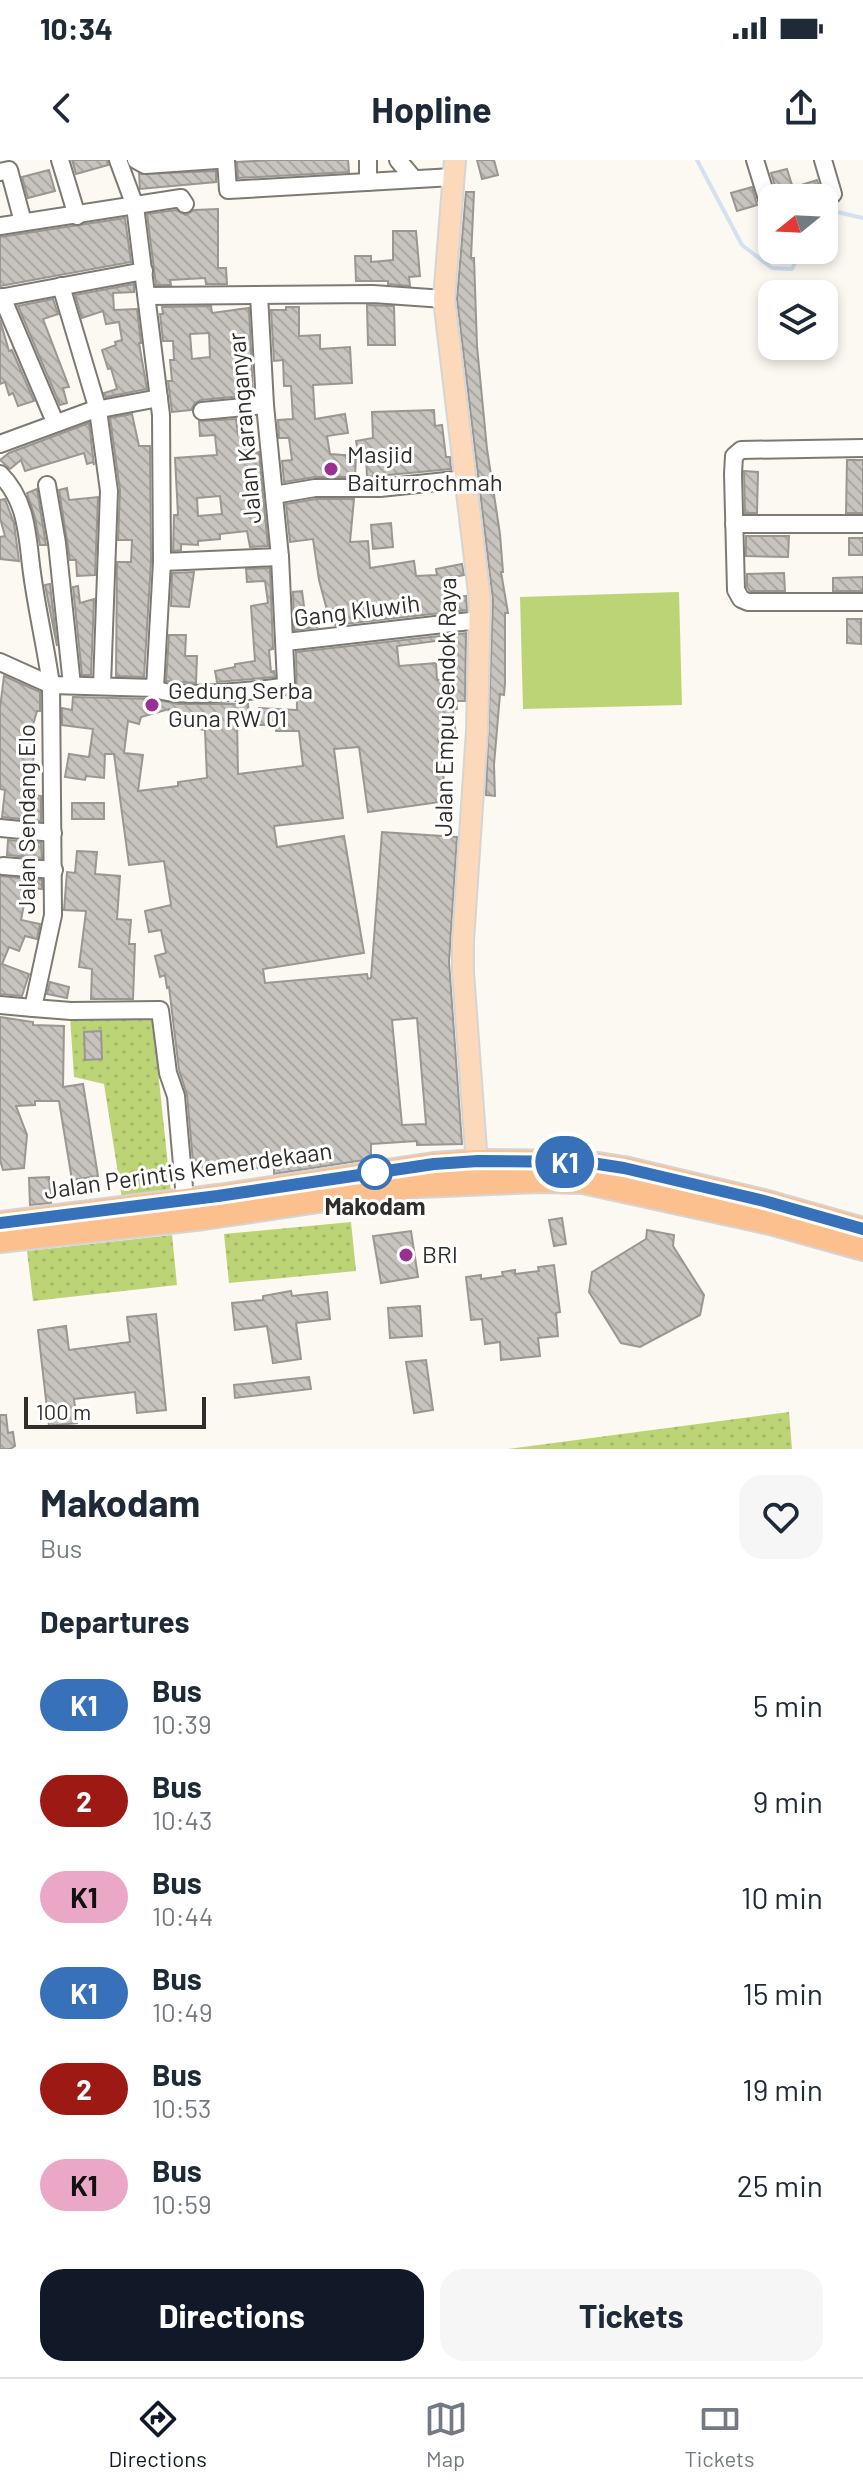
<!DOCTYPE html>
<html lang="en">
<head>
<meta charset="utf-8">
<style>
  body { margin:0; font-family:Barlow,sans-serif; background:#f6f6f7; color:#1f2937; height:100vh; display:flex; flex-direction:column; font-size:30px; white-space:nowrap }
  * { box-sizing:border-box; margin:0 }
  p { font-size:26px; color:#747a83 }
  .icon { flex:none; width:44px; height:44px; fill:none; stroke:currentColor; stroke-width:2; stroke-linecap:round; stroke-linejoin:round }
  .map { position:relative; height:1289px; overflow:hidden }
  .sheet { display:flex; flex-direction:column; background:#fff; flex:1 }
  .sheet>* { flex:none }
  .badge { padding:0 16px; border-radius:26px; font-size:28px; line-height:52px }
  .needle { width:52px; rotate:252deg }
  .controls { position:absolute; left:758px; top:24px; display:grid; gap:16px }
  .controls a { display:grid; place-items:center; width:80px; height:80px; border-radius:16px; background:#fff; box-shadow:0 4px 12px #0003; font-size:40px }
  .scale { position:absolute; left:24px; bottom:20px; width:182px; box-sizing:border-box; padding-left:8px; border:4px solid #2f2e2b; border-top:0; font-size:22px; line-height:28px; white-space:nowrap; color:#2f2e2b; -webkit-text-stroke:6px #fff; paint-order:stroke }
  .map>.badge { position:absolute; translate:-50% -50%; box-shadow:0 0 0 4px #fff }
  h2 { padding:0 40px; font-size:30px; line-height:72px }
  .round { display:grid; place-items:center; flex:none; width:84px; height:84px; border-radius:24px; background:#f6f6f7 }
  .overview { display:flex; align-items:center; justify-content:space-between; height:136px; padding:0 40px }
  h1 { font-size:38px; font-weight:700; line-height:60px }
  .primary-button { display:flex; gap:16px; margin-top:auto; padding:16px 40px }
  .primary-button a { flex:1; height:92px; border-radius:24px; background:#111827; color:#fff; font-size:32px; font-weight:700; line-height:92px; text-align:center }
  .primary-button a+a { background:#f6f6f7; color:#1f2937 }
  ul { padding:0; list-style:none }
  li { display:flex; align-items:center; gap:24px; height:96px; padding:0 40px }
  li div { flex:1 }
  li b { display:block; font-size:30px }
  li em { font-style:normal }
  li .badge { min-width:88px; font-weight:700; text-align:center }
  .status { display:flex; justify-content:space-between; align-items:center; height:56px; padding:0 40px; background:#fff; direction:ltr }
  .status svg { height:22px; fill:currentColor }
  header { display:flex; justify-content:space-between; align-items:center; height:104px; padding:0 40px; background:#fff; font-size:36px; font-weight:700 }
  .tab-bar { display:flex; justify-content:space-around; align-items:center; height:112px; border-top:2px solid #e0e1e3; background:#fff; font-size:22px; color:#747a83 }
  .tab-bar a { display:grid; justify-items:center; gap:4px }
  .tab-bar .on { color:#111827 }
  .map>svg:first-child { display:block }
</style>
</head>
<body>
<div class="status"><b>10:34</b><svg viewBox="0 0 49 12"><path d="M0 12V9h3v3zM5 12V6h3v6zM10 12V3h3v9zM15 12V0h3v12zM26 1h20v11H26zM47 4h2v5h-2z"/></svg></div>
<header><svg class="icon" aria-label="back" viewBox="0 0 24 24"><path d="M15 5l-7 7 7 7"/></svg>Hopline<svg class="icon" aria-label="share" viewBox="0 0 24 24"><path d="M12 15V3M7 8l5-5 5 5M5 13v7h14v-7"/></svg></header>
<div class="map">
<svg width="863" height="1289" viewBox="0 0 863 1289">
  <defs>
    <pattern id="grass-dots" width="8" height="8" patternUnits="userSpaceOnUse" patternTransform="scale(2)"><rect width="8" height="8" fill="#bcd476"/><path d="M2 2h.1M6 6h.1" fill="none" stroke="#a2b666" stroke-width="1.8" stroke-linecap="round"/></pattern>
    <pattern id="building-back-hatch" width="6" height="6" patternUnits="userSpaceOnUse" patternTransform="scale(2)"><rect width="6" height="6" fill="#c7c3be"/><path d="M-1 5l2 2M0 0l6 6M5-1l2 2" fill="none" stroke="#aba8a3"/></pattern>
  </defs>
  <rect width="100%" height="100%" fill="#fcf8f2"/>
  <!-- grass -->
  <g fill="url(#grass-dots)">
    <path d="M152 855 171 1033 122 1039 104 924 74 917 70 856Z"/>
    <path d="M351 1062 356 1111 229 1123 224 1074Z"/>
    <path d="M172 1075 177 1125 33 1141 27 1091Z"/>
    <path d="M789 1252 792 1289H508Z"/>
  </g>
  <!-- pitch -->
  <path fill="#bcd476" d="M679 432 682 545 523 549 520 437Z"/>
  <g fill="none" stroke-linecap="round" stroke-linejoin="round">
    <!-- stream -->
    <g stroke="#d4e1f1" stroke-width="4">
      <path d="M697 0 742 85 772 108 792 109 801 90"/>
      <path d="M824 57 833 51 863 58"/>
    </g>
  </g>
  <!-- building -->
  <g fill="url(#building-back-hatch)" stroke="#9a9691" stroke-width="2" fill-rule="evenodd">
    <path d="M72 0H107L108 5 76 14Z"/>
    <path d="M272 0H348L349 12 238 18 237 2Z"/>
    <path d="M477 0H494L498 15 482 19Z"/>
    <path d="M787 9 792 25 776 29 771 13Z"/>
    <path d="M49 10 55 31 28 38 22 17Z"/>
    <path d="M216 11V22L140 29 139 14Z"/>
    <path d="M817 20 822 34 798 38 795 27Z"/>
    <path d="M752 27 757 45 737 51 731 33Z"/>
    <path d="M466 32H474L471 98H474L477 186 487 289 500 374 503 412H501L508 453H505V523L504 535 500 534 494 605 495 636 486 635 493 440 457 139Z"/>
    <path d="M218 49V108H226L227 124H206L205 118 170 120 171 125H156L147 54 176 50 186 55 194 50Z"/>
    <path d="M125 58 131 102 0 126V77Z"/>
    <path d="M393 71H416L420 116 409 117 410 126 388 124V121H356L355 96H371V102L393 100Z"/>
    <path d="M134 124V132L113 133 114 150 137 149 141 183H139L147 229 106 237 104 233 117 229 111 208 108 209 102 190 116 185 115 182 122 180 119 162 106 164 103 151 82 158 75 135Z"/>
    <path d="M53 139 58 154 43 159 69 227 63 228 67 243 60 245 18 146Z"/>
    <path d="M367 145 394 146 395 185H368Z"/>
    <path d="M211 146 212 153 249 148 253 235 201 240 195 243 191 250 172 252 168 221H172L170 200H174L173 181H163L160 154H163L162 147ZM209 173 210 197 192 199 190 174Z"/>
    <path d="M286 147H299V176L320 175V189L350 187 352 223 313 225 315 259 345 254 348 273 327 276 330 294 356 296 355 317H315L284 322 282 301 292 300 289 278H279L278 260 293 259 291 226H284L283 200 274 201 271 150H286Z"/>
    <path d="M0 160 9 191 12 190 34 241 18 246 13 233 9 235 5 222 0 224Z"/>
    <path d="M434 250 435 266 442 265 446 297H450L451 309 367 317 366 297H359L356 281 373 278 372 252Z"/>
    <path d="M132 254 139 286H150L151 402 144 517 116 516 117 402H131L132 380H118L120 330 110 258Z"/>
    <path d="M236 259 238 275 254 274 256 293 259 292 268 386 250 387 247 371 220 374V379L198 381V385L181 384V390L173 391 174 355H178L175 298 217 295 215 275 200 276 199 261ZM220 336 222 354 198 356 197 338Z"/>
    <path d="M89 263 94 305 93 302 87 304 84 293 25 311 21 300 10 309 0 300 9 293Z"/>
    <path d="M847 300H863V353H846Z"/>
    <path d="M744 311 758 312 757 353H745Z"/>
    <path d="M67 328 69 340 98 337 95 415 77 416 76 400H70L59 330Z"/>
    <path d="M37 329 46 385H40L35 358 27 333Z"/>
    <path d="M5 339 14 363 19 401 0 399V377L5 376 0 358V340Z"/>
    <path d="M316 339H354L350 382 368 381 370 408 414 401 416 416 437 415 436 409 462 404 464 415 450 418 453 438 466 436 467 450 335 465 333 449 327 450 319 420 313 379 290 382 286 344Z"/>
    <path d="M391 363 393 387 373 389 371 365Z"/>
    <path d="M746 376H789L788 397 746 396Z"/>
    <rect x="849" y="378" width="14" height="17"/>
    <path d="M270 408 273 489 269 490 271 512 274 511 275 517 217 522 215 511 235 507V504L255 501 251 446 268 443 265 421 247 422 246 409Z"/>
    <path d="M194 412 189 447 171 446 172 413Z"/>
    <path d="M784 413 785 431H750L747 427V414Z"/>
    <path d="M863 417V431H833V418Z"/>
    <path d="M50 424 57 486 45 425Z"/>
    <path d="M78 426 80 443 94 439 91 515H82L73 427Z"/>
    <path d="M302 431 305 454 315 453 317 467 294 470 293 432Z"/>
    <path d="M847 459H861V484L847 483Z"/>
    <path d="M466 473 465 541H456L457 549H453L456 577 438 579 447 641 368 652 359 587 334 589 343 658 274 666 277 687 344 676 364 793 263 809 265 823 367 814 368 819 371 818 382 672 457 677 449 802 462 984 417 985V981L371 984V999L274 1014V1007L194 1013 187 935 179 910 169 827 167 828 165 815 160 817 155 796 166 793 161 770 149 772 145 751 171 745 164 701 129 705 114 594H105L104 618 86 616 85 620 65 617 69 594 89 597 93 569 62 565V548L72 550 73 537 153 539 178 544H248L249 557 237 559 238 614 303 606 299 571H276V565H259V548L297 550 296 492ZM451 479 452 485 455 484V518L437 520 436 503 399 506 397 486ZM169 549 168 564 205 570 207 618 178 622V626L138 631 143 595 124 593 128 561 139 564 141 557ZM417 858 426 964 402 965 392 860Z"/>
    <path d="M169 475H186L185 496H197L196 523 166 521Z"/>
    <path d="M4 516 40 532V551H37L30 575 37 578 29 624H31L30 634 41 636V661L2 657 5 630 0 629V548Z"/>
    <rect x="72" y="643" width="32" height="16"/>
    <path d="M8 680 41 683 42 698 7 695Z"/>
    <path d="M77 691 97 692 95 714 120 716 117 759 131 760 129 784H135L133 839H91L92 809 79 807 86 751 64 750 67 712 75 713Z"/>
    <path d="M0 716 42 720V729L27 728 21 760 40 764 37 779 25 776 19 791 9 787 2 804 29 814 22 836 0 834Z"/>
    <path d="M50 822 69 827 67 838 47 834Z"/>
    <path d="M0 857 33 862V865L64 866 63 927 83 924 98 1016 72 1020 59 941H35V945L16 946 27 975 24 1008 3 1010 0 1000Z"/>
    <path d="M101 871 102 899 85 900 84 872Z"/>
    <path d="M49 1017 51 1043 30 1045 29 1018Z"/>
    <path d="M562 1058 566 1084 554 1086 549 1060Z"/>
    <path d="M647 1070 674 1075 673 1086 704 1135 700 1155 640 1187 621 1183 589 1132 592 1112 646 1079Z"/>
    <path d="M411 1071 418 1117 381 1123 373 1076Z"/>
    <path d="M554 1105 560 1152 556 1153 558 1176 538 1178 540 1196 501 1200 500 1182 485 1184 482 1159 471 1160 466 1117 481 1115V1119L503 1116 502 1112 515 1110V1114L539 1111 538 1107Z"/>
    <path d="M291 1131 292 1136 327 1132 330 1159 296 1163 301 1199 273 1203 267 1166 235 1170 232 1143 263 1140V1136Z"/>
    <path d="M420 1146 422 1176 390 1178 388 1148Z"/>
    <path d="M156 1154 166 1250 137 1253 135 1232 74 1239 77 1263 49 1266 38 1170 66 1166 69 1190 130 1182 127 1157Z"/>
    <path d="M426 1200 433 1250 414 1253 406 1202Z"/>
    <path d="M309 1217 311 1229 235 1238 234 1225Z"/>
    <path d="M0 1255H6L8 1273 13 1272 15 1286 10 1289H0Z"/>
  </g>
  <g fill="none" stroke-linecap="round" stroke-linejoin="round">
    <defs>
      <g id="minor">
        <path d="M60 0 77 56"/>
        <path d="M136 0 145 5 217 0"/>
        <path d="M226 0 228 30 453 17"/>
        <path d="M398 0 414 19"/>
        <path d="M755 0 772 55"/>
        <path d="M823 0 833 34"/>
        <path d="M0 12 9 10 23 62"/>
        <path d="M368 22V0"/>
        <path d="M0 66 181 38 185 44"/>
        <path d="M61 126 98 250 109 331 102 525"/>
        <path d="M147 136 373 134 444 139"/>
        <path d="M2 137 55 262"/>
        <path d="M0 138 144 111"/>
        <path d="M202 251 265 245"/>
        <path d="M0 284 90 251 159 238"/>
        <path d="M863 288 741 290 734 296 733 314 736 430 741 439 748 442H863"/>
        <path d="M0 314C28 342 27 377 32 413 37 451 46 488 51 525L53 755 33 848 0 845"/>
        <path d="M47 325 57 383 72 525"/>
        <path d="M274 335 315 328H380L465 319"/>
        <path d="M734 364H863"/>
        <path d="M162 402 280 397"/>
        <path d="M286 482 479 460"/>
        <path d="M0 502 51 525 155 528 162 402 161 255 135 46 118 0"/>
        <path d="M155 528C170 540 260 530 282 527L286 523 280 397 265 245 259 135"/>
        <path d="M0 668 53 673"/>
        <path d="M3 706 54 710"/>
        <path d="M33 848 71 851 160 850 168 913 176 936 185 1039"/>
      </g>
      <path id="major" d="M455 0 444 139 480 441 477 571 463 781V812L478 1018"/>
      <g id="highway">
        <path d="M0 1063 218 1036 434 1004 478 1001 585 1002 624 1008 764 1041 863 1069"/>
        <path d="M0 1081 204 1058 419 1026 540 1021 583 1022 770 1063 863 1089"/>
      </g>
    </defs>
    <!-- minor casing -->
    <use href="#minor" stroke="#7d7a74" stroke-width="20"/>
    <!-- major casing -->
    <use href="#major" stroke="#d5d5d5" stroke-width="24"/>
    <!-- highway casing -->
    <use href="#highway" stroke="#d5d5d5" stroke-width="26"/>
    <!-- minor -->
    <use href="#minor" stroke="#fff" stroke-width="16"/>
    <!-- major -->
    <use href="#major" stroke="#fdd9bb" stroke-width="20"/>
    <!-- highway -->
    <use href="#highway" stroke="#fcbf8e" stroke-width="22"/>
  </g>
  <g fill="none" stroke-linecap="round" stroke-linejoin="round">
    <defs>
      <path id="line" d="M0 1063 218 1036 434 1004 478 1001 585 1002 624 1008 764 1041 863 1069"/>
    </defs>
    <!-- line casing -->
    <use href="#line" stroke="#fff" stroke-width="18"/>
    <!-- line -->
    <use href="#line" stroke="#3671b9" stroke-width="12"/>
  </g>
  <!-- markers -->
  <g fill="#9a3092" stroke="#fff" stroke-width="3">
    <circle cx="331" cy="309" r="8"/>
    <circle cx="152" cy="545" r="8"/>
    <circle cx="406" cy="1095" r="8"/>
  </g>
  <circle fill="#fff" stroke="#3671b9" stroke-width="4" cx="375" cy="1012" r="16"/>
  <g text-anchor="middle" stroke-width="6" stroke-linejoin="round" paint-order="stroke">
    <!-- street labels -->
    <g font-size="24" fill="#2f2e2b" stroke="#fff">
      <text transform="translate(245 268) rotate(-95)" y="8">Jalan Karanganyar</text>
      <text transform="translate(357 451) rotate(-7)" y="8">Gang Kluwih</text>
      <text transform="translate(446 547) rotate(-89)" y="8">Jalan Empu Sendok Raya</text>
      <text transform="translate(27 659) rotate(-90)" y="8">Jalan Sendang Elo</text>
      <text transform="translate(188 1011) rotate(-8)" y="8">Jalan Perintis Kemerdekaan</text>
    </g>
    <!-- poi labels -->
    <g font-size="24" fill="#2f2e2b" stroke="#fff" text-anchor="start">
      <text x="347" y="303">Masjid<tspan x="347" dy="28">Baiturrochmah</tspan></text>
      <text x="168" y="539">Gedung Serba<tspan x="168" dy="28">Guna RW 01</tspan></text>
      <text x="422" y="1103">BRI</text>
    </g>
    <!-- stop labels -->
    <g font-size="24" font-weight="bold" fill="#2f2e2b" stroke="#fff">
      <text x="375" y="1055">Makodam</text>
    </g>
  </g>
</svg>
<div class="controls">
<a><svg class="needle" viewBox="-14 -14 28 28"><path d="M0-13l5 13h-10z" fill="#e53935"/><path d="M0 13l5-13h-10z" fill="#747a83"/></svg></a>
<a><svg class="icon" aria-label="layers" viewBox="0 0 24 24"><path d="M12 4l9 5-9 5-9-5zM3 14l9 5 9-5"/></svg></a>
</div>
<div class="scale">100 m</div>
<b class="badge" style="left:565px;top:1002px;background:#3671b9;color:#fff">K1</b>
</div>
<section class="sheet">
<div class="overview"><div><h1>Makodam</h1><p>Bus</p></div><a class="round"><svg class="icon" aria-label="heart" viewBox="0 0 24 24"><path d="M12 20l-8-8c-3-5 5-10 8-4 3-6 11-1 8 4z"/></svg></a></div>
<h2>Departures</h2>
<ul>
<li><span class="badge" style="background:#3671b9;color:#fff">K1</span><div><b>Bus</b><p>10:39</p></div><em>5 min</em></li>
<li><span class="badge" style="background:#9c1a13;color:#fff">2</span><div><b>Bus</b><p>10:43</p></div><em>9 min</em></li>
<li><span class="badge" style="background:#eba7c6;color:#111">K1</span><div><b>Bus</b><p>10:44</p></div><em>10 min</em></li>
<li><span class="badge" style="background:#3671b9;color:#fff">K1</span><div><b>Bus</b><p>10:49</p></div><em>15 min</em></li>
<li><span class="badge" style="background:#9c1a13;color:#fff">2</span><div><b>Bus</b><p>10:53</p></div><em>19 min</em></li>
<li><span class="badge" style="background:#eba7c6;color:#111">K1</span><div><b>Bus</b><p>10:59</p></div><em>25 min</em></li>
</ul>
<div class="primary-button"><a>Directions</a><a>Tickets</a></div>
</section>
<nav class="tab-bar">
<a class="on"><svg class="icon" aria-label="directions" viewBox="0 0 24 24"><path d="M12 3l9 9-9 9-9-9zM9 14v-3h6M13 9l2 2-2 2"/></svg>Directions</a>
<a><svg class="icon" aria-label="map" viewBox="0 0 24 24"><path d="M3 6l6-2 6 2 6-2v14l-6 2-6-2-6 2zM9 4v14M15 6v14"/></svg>Map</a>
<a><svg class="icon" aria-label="tickets" viewBox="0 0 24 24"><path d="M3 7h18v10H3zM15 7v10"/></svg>Tickets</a>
</nav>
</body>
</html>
